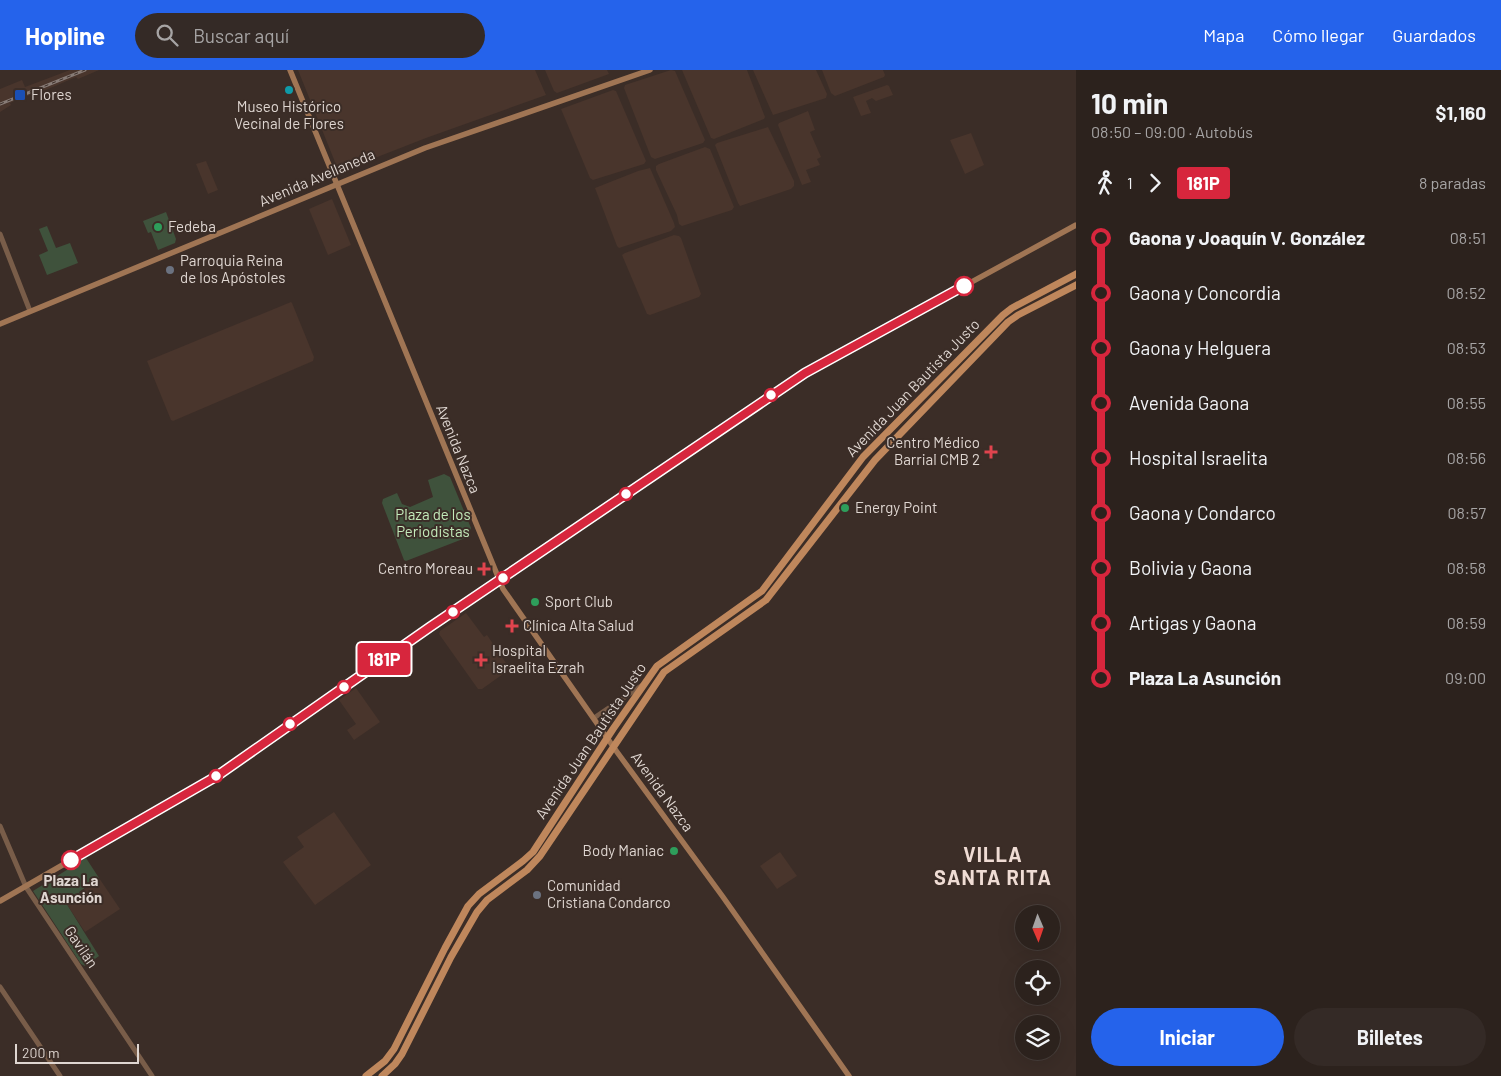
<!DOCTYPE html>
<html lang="es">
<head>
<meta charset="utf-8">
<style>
  body { margin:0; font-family:Barlow,sans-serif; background:#342a26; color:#f1f3f6; height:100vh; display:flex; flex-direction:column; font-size:19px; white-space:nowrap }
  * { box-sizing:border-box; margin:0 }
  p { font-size:16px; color:#a6a4a4 }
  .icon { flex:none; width:28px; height:28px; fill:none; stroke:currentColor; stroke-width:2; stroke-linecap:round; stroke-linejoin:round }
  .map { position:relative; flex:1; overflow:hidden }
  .drawer { display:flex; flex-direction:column; background:#2c221d; width:425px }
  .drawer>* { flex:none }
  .badge { padding:0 10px; border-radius:4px; font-size:18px; line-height:32px }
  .needle { width:32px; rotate:178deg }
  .controls { position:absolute; left:1015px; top:835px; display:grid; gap:10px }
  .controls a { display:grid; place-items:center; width:45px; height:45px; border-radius:50%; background:#2c221d; box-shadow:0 5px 20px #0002,0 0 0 1px #483f3b; font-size:25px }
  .scale { position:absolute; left:15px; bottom:12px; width:124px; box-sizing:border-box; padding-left:5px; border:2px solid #dfd6d1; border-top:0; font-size:14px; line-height:18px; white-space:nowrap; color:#dfd6d1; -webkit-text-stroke:4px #3b2d27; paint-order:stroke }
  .map>.badge { position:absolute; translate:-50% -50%; box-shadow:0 0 0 2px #fff }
  .legs { display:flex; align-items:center; gap:8px; height:55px; padding:0 15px; font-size:16px }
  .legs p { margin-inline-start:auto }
  .overview { display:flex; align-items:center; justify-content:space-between; height:85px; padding:0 15px }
  h1 { font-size:28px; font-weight:700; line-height:38px }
  .button { display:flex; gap:10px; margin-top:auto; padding:10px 15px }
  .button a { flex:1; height:58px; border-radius:30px; background:#2563eb; color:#fff; font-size:20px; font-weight:700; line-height:58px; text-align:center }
  .button a+a { background:#342a26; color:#f1f3f6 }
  ul { padding:0 15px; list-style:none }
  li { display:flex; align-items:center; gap:18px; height:55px; font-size:19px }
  li i { display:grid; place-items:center; width:8px; height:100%; margin:0 6px; background:currentColor }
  li i::after { content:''; width:12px; height:12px; margin:-6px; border:4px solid; border-radius:50%; background:#2c221d }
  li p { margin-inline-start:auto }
  li:first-child i { background:linear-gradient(#0000 50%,currentColor 0) }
  li:last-child i { background:linear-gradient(currentColor 50%,#0000 0) }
  header { display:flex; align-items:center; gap:30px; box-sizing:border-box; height:70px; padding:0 25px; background:#2563eb; color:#fff }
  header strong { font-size:24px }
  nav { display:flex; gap:28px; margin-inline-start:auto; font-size:18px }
  .search { width:350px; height:45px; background:#342a26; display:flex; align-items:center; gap:12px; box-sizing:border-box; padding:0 18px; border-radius:28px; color:#a6a4a4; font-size:19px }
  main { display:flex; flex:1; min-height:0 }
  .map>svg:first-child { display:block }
</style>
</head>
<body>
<header>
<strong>Hopline</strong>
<div class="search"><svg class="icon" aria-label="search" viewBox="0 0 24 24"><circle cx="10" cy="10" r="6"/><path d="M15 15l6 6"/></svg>Buscar aquí</div>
<nav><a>Mapa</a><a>Cómo llegar</a><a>Guardados</a></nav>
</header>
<main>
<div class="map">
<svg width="1076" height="1006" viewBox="0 0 1076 1006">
  <rect width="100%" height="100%" fill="#3b2d27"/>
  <!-- built -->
  <g fill="#49352c">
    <path d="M70 0H99L78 9 76 7 41 22 40 21 10 33 11 35 0 42V19L22 10 25 17Z"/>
    <path d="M298 0H535L546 25 426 68 339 102Z"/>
    <path d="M545 0H607L609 4 557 23 554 21Z"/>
    <path d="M671 0 675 1 705 70 703 73 655 89 651 87 624 18 625 15Z"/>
    <path d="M682 0H747L765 47 764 49 714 69 711 68Z"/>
    <path d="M753 0H816L827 24 826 28 773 45Z"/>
    <path d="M822 0H883L885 5 884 7 835 26 831 23Z"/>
    <path d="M887 15 889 16 893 25 876 31 872 28 866 31 871 43 861 46 853 27Z"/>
    <path d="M613 20 616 21 646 91 644 94 593 110 590 108 561 39Z"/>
    <path d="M808 41 815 60 810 62 821 87 817 89 820 95 806 100 811 112 802 115 778 55 779 53Z"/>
    <path d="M768 57 794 111V116L791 119 740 136 738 133 715 75 717 73Z"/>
    <path d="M971 63 984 95 965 104 950 70Z"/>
    <path d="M705 77 710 79 734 137 732 140 682 156 679 154 677 145 656 100V96L659 94Z"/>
    <path d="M206 91 218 120 208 124 196 94Z"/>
    <path d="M650 98 674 153 675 157 671 161 619 178 617 176 595 118 638 101Z"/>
    <path d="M332 129 351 175 328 185 309 139Z"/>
    <path d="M674 165 679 166 681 168 701 224 699 227 650 245 647 244 622 185 625 183Z"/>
    <path d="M291 232 292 233 314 287 313 291 173 351 171 350 147 291Z"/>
    <path d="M466 543 484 567 487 565 510 599 482 619H478L439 564 440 561Z"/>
    <path d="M356 618 380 652 354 670 347 660 356 654 339 630Z"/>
    <path d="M334 742 371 795 315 835 283 792 304 777 297 767Z"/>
    <path d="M780 782 797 806 777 819 760 796Z"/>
    <path d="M99 808 120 839 85 862 66 833Z"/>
  </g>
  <!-- green -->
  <g fill="#3f523c">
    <path d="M166 142 176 169 175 173 158 180 151 162 148 163 143 151Z"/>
    <path d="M47 156 56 178 70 173 78 193 47 205 39 185 48 181 39 159Z"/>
    <path d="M444 404 450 407 471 458 468 467 406 491 404 490 382 433 383 429 397 423 402 434 410 437 433 427 428 410Z"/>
    <path d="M86 788 99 808 79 822 80 824 66 833 99 886 85 896 81 894 33 821Z"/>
  </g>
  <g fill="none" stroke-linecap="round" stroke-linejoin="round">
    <!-- tertiary -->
    <g stroke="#795d49" stroke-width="5">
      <path d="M0 164 30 241"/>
      <path d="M594 648 641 616"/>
      <path d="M0 756 26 817 152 1006"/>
      <path d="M0 917 60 1006"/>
    </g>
    <!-- secondary -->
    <g stroke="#a07554" stroke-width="5.5">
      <path d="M290 0 503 519 617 682 723 827 849 1006"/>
      <path d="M0 254 425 78 650 0"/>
      <path d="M0 831 217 706 430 557 805 303 1076 155"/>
    </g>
    <!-- primary -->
    <g stroke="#bf875c" stroke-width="7">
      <path d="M366 1006 385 991 394 979 445 878 468 836 479 824 523 791 533 782 613 659 657 596 762 521 863 387 1003 245 1012 238 1076 204"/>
      <path d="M382 1006 395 994 402 984 451 887 477 842 487 830 527 800 540 786 664 602 766 530 875 390 1008 252 1018 245 1076 215"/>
    </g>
    <defs>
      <path id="rail" d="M0 34 85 0"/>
    </defs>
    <!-- rail casing -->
    <use href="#rail" stroke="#877b76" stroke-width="3"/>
    <!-- rail -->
    <use href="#rail" stroke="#3b2d27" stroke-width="1" stroke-dasharray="4" stroke-linecap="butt"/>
  </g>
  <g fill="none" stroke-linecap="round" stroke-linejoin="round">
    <defs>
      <path id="line-1" d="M71 790 217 706 430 557 805 303 964 216"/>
    </defs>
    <!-- line-1 casing -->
    <use href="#line-1" stroke="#fff" stroke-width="11"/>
    <!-- line-1 -->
    <use href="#line-1" stroke="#d7263d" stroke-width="8"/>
  </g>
  <!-- markers -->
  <circle fill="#0f9aa8" stroke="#3b2d27" stroke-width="2" cx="289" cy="20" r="5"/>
  <rect fill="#1a4fb4" stroke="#3b2d27" stroke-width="2" x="14" y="19" width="12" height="12" rx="2.5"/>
  <g fill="#2e9e5b" stroke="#3b2d27" stroke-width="2">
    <circle cx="158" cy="157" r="5"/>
    <circle cx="845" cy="438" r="5"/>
    <circle cx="535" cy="532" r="5"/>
    <circle cx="674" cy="781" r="5"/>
  </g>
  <g fill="#6b7280" stroke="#3b2d27" stroke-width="2">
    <circle cx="170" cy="200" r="5"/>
    <circle cx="537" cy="825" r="5"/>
  </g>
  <g fill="#fff" stroke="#d7263d" stroke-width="2.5">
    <circle cx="964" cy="216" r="9"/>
    <circle cx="771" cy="325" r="6"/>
    <circle cx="626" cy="424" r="6"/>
    <circle cx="503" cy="508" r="6"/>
    <circle cx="453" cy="542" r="6"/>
    <circle cx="344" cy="617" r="6"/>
    <circle cx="290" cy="654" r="6"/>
    <circle cx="216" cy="706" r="6"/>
    <circle cx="71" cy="790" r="9"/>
  </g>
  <g fill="#e0444e" stroke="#3b2d27" stroke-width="2">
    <path d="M988.5 374.5h5v5h5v5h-5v5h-5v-5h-5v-5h5z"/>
    <path d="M481.5 491.5h5v5h5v5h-5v5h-5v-5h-5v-5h5z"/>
    <path d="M509.5 548.5h5v5h5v5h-5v5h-5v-5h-5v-5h5z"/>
    <path d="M478.5 582.5h5v5h5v5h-5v5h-5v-5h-5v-5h5z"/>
  </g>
  <g text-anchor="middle" stroke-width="4" stroke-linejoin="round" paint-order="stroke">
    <!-- poi labels -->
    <g font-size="15" fill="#dfd6d1" stroke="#3b2d27" text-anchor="start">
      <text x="31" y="30">Flores</text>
      <text x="289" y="42" text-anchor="middle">Museo Histórico<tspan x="289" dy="17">Vecinal de Flores</tspan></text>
      <text x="168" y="162">Fedeba</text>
      <text x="180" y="196">Parroquia Reina<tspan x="180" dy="17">de los Apóstoles</tspan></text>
      <text x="980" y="378" text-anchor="end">Centro Médico<tspan x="980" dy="17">Barrial CMB 2</tspan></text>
      <text x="855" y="443">Energy Point</text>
      <text x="473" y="504" text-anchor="end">Centro Moreau</text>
      <text x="545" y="537">Sport Club</text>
      <text x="523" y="561">Clínica Alta Salud</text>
      <text x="492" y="586">Hospital<tspan x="492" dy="17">Israelita Ezrah</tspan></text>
      <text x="664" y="786" text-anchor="end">Body Maniac</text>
      <text x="547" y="821">Comunidad<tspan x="547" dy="17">Cristiana Condarco</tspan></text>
    </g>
    <!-- street labels -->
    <g font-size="15" fill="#dfd6d1" stroke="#3b2d27">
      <text transform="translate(317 108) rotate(-23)" y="5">Avenida Avellaneda</text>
      <text transform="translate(913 318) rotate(-46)" y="5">Avenida Juan Bautista Justo</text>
      <text transform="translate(458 379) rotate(68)" y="5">Avenida Nazca</text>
      <text transform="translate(591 671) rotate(-56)" y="5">Avenida Juan Bautista Justo</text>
      <text transform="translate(662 722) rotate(54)" y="5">Avenida Nazca</text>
      <text transform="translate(81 877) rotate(56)" y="5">Gavilán</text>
    </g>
    <!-- park labels -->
    <g font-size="15" fill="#c3eaba" stroke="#3b2d27">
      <text x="433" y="450">Plaza de los<tspan x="433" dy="17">Periodistas</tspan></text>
    </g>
    <!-- stop labels -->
    <g font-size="15" font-weight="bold" fill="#dfd6d1" stroke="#3b2d27">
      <text x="71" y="816">Plaza La<tspan x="71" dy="17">Asunción</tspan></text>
    </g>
    <!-- district labels -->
    <g font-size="20" font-weight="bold" letter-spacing="1" fill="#efdcd4" stroke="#3b2d27">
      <text x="993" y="792">VILLA<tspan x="993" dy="23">SANTA RITA</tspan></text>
    </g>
  </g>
</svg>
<div class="controls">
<a><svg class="needle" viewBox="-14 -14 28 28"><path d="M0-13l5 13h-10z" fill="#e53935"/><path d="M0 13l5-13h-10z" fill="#a6a4a4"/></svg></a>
<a><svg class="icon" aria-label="locate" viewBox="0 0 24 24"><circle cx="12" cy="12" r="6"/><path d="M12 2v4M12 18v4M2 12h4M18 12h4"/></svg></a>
<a><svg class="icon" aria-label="layers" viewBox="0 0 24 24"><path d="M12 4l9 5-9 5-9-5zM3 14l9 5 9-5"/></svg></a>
</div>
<div class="scale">200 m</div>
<b class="badge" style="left:384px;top:589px;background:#d7263d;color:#fff">181P</b>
</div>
<section class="drawer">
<div class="overview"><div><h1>10 min</h1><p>08:50 – 09:00 · Autobús</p></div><b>$1,160</b></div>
<div class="legs"><svg class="icon" aria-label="walk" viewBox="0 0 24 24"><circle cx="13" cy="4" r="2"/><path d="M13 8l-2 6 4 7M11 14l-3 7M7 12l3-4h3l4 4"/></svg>1<svg class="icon" aria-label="forward" viewBox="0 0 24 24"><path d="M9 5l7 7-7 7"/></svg><b class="badge" style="background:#d7263d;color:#fff">181P</b><p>8 paradas</p></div>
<ul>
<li><i style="color:#d7263d"></i><b>Gaona y Joaquín V. González</b><p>08:51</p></li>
<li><i style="color:#d7263d"></i><span>Gaona y Concordia</span><p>08:52</p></li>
<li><i style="color:#d7263d"></i><span>Gaona y Helguera</span><p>08:53</p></li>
<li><i style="color:#d7263d"></i><span>Avenida Gaona</span><p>08:55</p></li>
<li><i style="color:#d7263d"></i><span>Hospital Israelita</span><p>08:56</p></li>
<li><i style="color:#d7263d"></i><span>Gaona y Condarco</span><p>08:57</p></li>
<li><i style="color:#d7263d"></i><span>Bolivia y Gaona</span><p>08:58</p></li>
<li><i style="color:#d7263d"></i><span>Artigas y Gaona</span><p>08:59</p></li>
<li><i style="color:#d7263d"></i><b>Plaza La Asunción</b><p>09:00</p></li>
</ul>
<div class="button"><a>Iniciar</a><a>Billetes</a></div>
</section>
</main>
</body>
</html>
